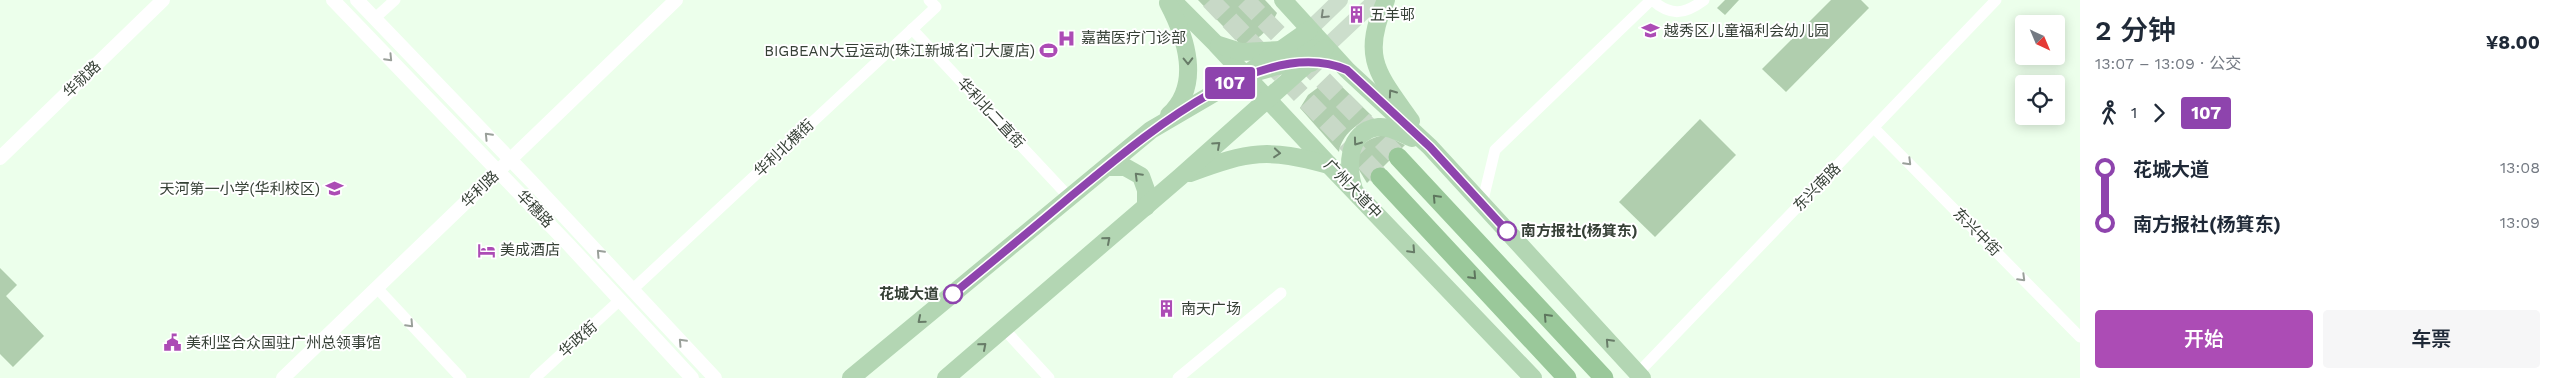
<!DOCTYPE html>
<html lang="zh">
<head>
<meta charset="utf-8">
<style>
  body { margin:0; font-family:"Work Sans","Noto Sans SC",sans-serif; background:#f6f6f7; color:#1f2937; height:100vh; display:flex; flex-direction:column; font-size:19px; white-space:nowrap }
  * { box-sizing:border-box; margin:0 }
  p { font-size:16px; color:#747a83 }
  .icon { flex:none; width:28px; height:28px; fill:none; stroke:currentColor; stroke-width:2; stroke-linecap:round; stroke-linejoin:round }
  .map { position:relative; flex:1; overflow:hidden }
  .panel { display:flex; flex-direction:column; background:#fff; width:475px }
  .panel>* { flex:none }
  .badge { padding:0 10px; border-radius:4px; font-size:18px; line-height:32px }
  .needle { width:32px; rotate:136deg }
  .controls { position:absolute; left:2015px; top:15px; display:grid; gap:10px }
  .controls a { display:grid; place-items:center; width:50px; height:50px; border-radius:5px; background:#fff; box-shadow:0 2px 12px #0003; font-size:25px }
  .map>.badge { position:absolute; translate:-50% -50%; box-shadow:0 0 0 2px #fff }
  .legs { display:flex; align-items:center; gap:8px; height:55px; padding:0 15px; font-size:16px }
  .legs p { margin-inline-start:auto }
  .overview { display:flex; align-items:center; justify-content:space-between; height:85px; padding:0 15px }
  h1 { font-size:28px; font-weight:600; line-height:38px }
  .cta { display:flex; gap:10px; margin-top:auto; padding:10px 15px }
  .cta a { flex:1; height:58px; border-radius:5px; background:#ac4cb5; color:#fff; font-size:20px; font-weight:600; line-height:58px; text-align:center }
  .cta a+a { background:#f6f6f7; color:#1f2937 }
  ul { padding:0 15px; list-style:none }
  li { display:flex; align-items:center; gap:18px; height:55px; font-size:19px }
  li i { display:grid; place-items:center; width:8px; height:100%; margin:0 6px; background:currentColor }
  li i::after { content:''; width:12px; height:12px; margin:-6px; border:4px solid; border-radius:50%; background:#fff }
  li p { margin-inline-start:auto }
  li:first-child i { background:linear-gradient(#0000 50%,currentColor 0) }
  li:last-child i { background:linear-gradient(currentColor 50%,#0000 0) }
  main { display:flex; flex:1; min-height:0 }
  .map>svg:first-child { display:block }
</style>
</head>
<body>
<main>
<div class="map">
<svg width="2080" height="378" viewBox="0 0 2080 378">
  <rect width="100%" height="100%" fill="#ecffeb"/>
  <!-- green -->
  <g fill="#b0ceae">
    <path d="M1198 0H1265L1277 13C1267 32 1262 38 1241 45Z"/>
    <path d="M1725 0H1739L1725 15 1717 8Z"/>
    <path d="M1831 0H1861L1869 8 1786 92 1762 69Z"/>
    <path d="M1332 77 1372 116C1357 124 1342 134 1339 152L1300 108 1308 95Z"/>
    <path d="M1700 119 1736 155 1655 237 1619 202Z"/>
    <path d="M1385 135 1405 145 1367 183 1356 165C1361 144 1364 139 1385 135Z"/>
    <path d="M0 268 17 285 6 296 44 336 13 367 0 354Z"/>
  </g>
  <g fill="none" stroke-linecap="round" stroke-linejoin="round">
    <!-- trunk-tunnel -->
    <g stroke="#c8d9c7" stroke-width="19" stroke-dasharray="19 9" stroke-linecap="butt">
      <path d="M1210 0 1380 177"/>
      <path d="M1245 0 1398 157"/>
    </g>
    <!-- minor -->
    <g stroke="#fff" stroke-width="11">
      <path d="M1652 0C1671 17 1685 14 1704 0"/>
      <path d="M375 18 395 0"/>
      <path d="M912 29 1070 198"/>
      <path d="M1874 128 2080 337"/>
      <path d="M1482 204 1495 150 1651 0"/>
      <path d="M377 288 461 378"/>
      <path d="M633 289 936 7 929 0"/>
      <path d="M1004 329 1049 378"/>
      <path d="M1638 373 1996 0"/>
      <path d="M535 378 620 300"/>
      <path d="M1178 378 1281 293"/>
    </g>
    <!-- tertiary -->
    <g stroke="#fff" stroke-width="14">
      <path d="M333 0 569 245 692 378"/>
      <path d="M357 0 531 181 715 378"/>
      <path d="M0 158 163 0"/>
      <path d="M283 378 676 0"/>
    </g>
    <!-- secondary -->
    <g stroke="#ccdecc" stroke-width="16">
      <path d="M1309 30 1340 0"/>
      <path d="M1325 48 1376 0"/>
    </g>
    <!-- primary -->
    <g stroke="#b3d6b3" stroke-width="18">
      <path d="M1172 0 1216 44 1329 165 1533 378"/>
      <path d="M1283 0 1347 70 1430 147 1642 378"/>
      <path d="M1386 0C1360 58 1378 74 1411 121"/>
      <path d="M1168 3C1186 37 1202 85 1169 115"/>
      <path d="M1219 45 1241 52 1325 48"/>
      <path d="M1257 72 1277 66 1311 63"/>
      <path d="M1107 167H1125L1141 176 1146 190V207"/>
      <path d="M1190 173C1250 151 1267 148 1329 165"/>
      <path d="M1354 190C1347 167 1346 131 1379 127 1390 126 1402 134 1412 138"/>
      <path d="M851 378 1151 130 1245 75 1309 30"/>
      <path d="M946 378 1180 177 1325 48"/>
    </g>
    <!-- trunk -->
    <g stroke="#9ac89a" stroke-width="19">
      <path d="M1398 157 1604 378"/>
      <path d="M1380 177 1567 378"/>
    </g>
  </g>
  <!-- one-way arrows -->
  <defs><path id="oneway-chevron" d="M-2-3.5L2.5 0L-2 3.5" fill="none" stroke-width="1.6" stroke-linecap="round" stroke-linejoin="round" transform="scale(1.25)"/></defs>
  <use stroke="#7a877a" href="#oneway-chevron" transform="translate(1324 15) rotate(136)"/>
  <g stroke="#9aa09a">
    <use href="#oneway-chevron" transform="translate(389 58) rotate(46)"/>
    <use href="#oneway-chevron" transform="translate(488 136) rotate(-134)"/>
    <use href="#oneway-chevron" transform="translate(1908 162) rotate(45)"/>
    <use href="#oneway-chevron" transform="translate(600 253) rotate(-133)"/>
    <use href="#oneway-chevron" transform="translate(2022 278) rotate(45)"/>
    <use href="#oneway-chevron" transform="translate(410 324) rotate(47)"/>
    <use href="#oneway-chevron" transform="translate(682 342) rotate(-133)"/>
  </g>
  <g stroke="#687c68">
    <use href="#oneway-chevron" transform="translate(1188 61) rotate(89)"/>
    <use href="#oneway-chevron" transform="translate(1392 93) rotate(-125)"/>
    <use href="#oneway-chevron" transform="translate(1357 142) rotate(126)"/>
    <use href="#oneway-chevron" transform="translate(1217 145) rotate(-42)"/>
    <use href="#oneway-chevron" transform="translate(1277 153) rotate(5)"/>
    <use href="#oneway-chevron" transform="translate(1138 176) rotate(-135)"/>
    <use href="#oneway-chevron" transform="translate(1107 240) rotate(-41)"/>
    <use href="#oneway-chevron" transform="translate(1412 250) rotate(47)"/>
    <use href="#oneway-chevron" transform="translate(921 320) rotate(140)"/>
    <use href="#oneway-chevron" transform="translate(1609 342) rotate(-133)"/>
    <use href="#oneway-chevron" transform="translate(983 346) rotate(-41)"/>
  </g>
  <g stroke="#5e765e">
    <use href="#oneway-chevron" transform="translate(1436 198) rotate(-133)"/>
    <use href="#oneway-chevron" transform="translate(1473 276) rotate(47)"/>
    <use href="#oneway-chevron" transform="translate(1547 317) rotate(-133)"/>
  </g>
  <g fill="none" stroke-linecap="round" stroke-linejoin="round">
    <defs>
      <path id="line-1" d="M953 294C992 262 1031 230 1070 197 1134 145 1259 32 1347 70L1430 147 1507 231"/>
    </defs>
    <!-- line-1 casing -->
    <use href="#line-1" stroke="#fff" stroke-width="11"/>
    <!-- line-1 -->
    <use href="#line-1" stroke="#8e44ad" stroke-width="8"/>
  </g>
  <!-- icons -->
  <defs>
    <symbol id="building-bare" viewBox="-9 -9 18 18"><path d="M-4-6H4V6H1V3H-1V6H-4ZM-2.5-4.3h1.7v1.8h-1.7ZM.8-4.3h1.7v1.8H.8ZM-2.5-1h1.7V.8h-1.7ZM.8-1h1.7V.8H.8Z" fill="#ac4cb5" stroke="#fff" stroke-width="2.5" paint-order="stroke"/></symbol>
    <symbol id="school-bare" viewBox="-9 -9 18 18"><path d="M0-5L7-2L0 1L-7-2ZM-4 1L0 2.5L4 1V4Q0 6-4 4Z" fill="#ac4cb5" stroke="#fff" stroke-width="2.5" paint-order="stroke"/></symbol>
    <symbol id="hospital-bare" viewBox="-9 -9 18 18"><path d="M-5-5h3v3.5h4V-5h3V5h-3V1.5h-4V5h-3Z" fill="#ac4cb5" stroke="#fff" stroke-width="2.5" paint-order="stroke"/></symbol>
    <symbol id="stadium-bare" viewBox="-9 -9 18 18"><path d="M0-5a6.5 5 0 1 0 0 10a6.5 5 0 1 0 0-10ZM-3.5-1.8h7v3.6h-7Z" fill="#ac4cb5" stroke="#fff" stroke-width="2.5" paint-order="stroke"/></symbol>
    <symbol id="hotel-bare" viewBox="-9 -9 18 18"><path d="M-6-4.5h1.5V1H6V5H4.5V3h-9V5H-6ZM-4 0a1.8 1.8 0 1 1 3.6 0ZM.5 0V-2.5h3Q6-2.5 6 0Z" fill="#ac4cb5" stroke="#fff" stroke-width="2.5" paint-order="stroke"/></symbol>
    <symbol id="civic-bare" viewBox="-9 -9 18 18"><path d="M-.6-6.5H3V-4.5H.6V-3L4-1V1h2V6H-6V1h2V-1L-.6-3ZM-1.2 2.5V6h2.4V2.5Z" fill="#ac4cb5" stroke="#fff" stroke-width="2.5" paint-order="stroke"/></symbol>
  </defs>
  <g fill-rule="evenodd">
    <use href="#building-bare" x="1344" y="2" width="25" height="25"/>
    <use href="#school-bare" x="1638" y="18" width="25" height="25"/>
    <use href="#hospital-bare" x="1054" y="26" width="25" height="25"/>
    <use href="#stadium-bare" x="1036" y="38" width="25" height="25"/>
    <use href="#school-bare" x="322" y="176" width="25" height="25"/>
    <use href="#hotel-bare" x="474" y="238" width="25" height="25"/>
    <use href="#building-bare" x="1154" y="296" width="25" height="25"/>
    <use href="#civic-bare" x="160" y="330" width="25" height="25"/>
  </g>
  <!-- markers -->
  <g fill="#fff" stroke="#8e44ad" stroke-width="2.5">
    <circle cx="1507" cy="231" r="9"/>
    <circle cx="953" cy="294" r="9"/>
  </g>
  <g text-anchor="middle" stroke-width="4" stroke-linejoin="round" paint-order="stroke">
    <!-- poi labels -->
    <g font-size="15" fill="#364036" stroke="#fff" text-anchor="start">
      <text x="1370" y="20">五羊邨</text>
      <text x="1664" y="36">越秀区儿童福利会幼儿园</text>
      <text x="1081" y="43">嘉茜医疗门诊部</text>
      <text x="1035" y="56" text-anchor="end">BIGBEAN大豆运动(珠江新城名门大厦店)</text>
      <text x="320" y="194" text-anchor="end">天河第一小学(华利校区)</text>
      <text x="500" y="255">美成酒店</text>
      <text x="1181" y="314">南天广场</text>
      <text x="186" y="348">美利坚合众国驻广州总领事馆</text>
    </g>
    <!-- street labels -->
    <g font-size="15" fill="#364036" stroke="#fff">
      <text transform="translate(82 79) rotate(-44)" y="5">华就路</text>
      <text transform="translate(991 113) rotate(47)" y="5">华利北二直街</text>
      <text transform="translate(784 148) rotate(-43)" y="5">华利北横街</text>
      <text transform="translate(1817 187) rotate(-46)" y="5">东兴南路</text>
      <text transform="translate(480 189) rotate(-44)" y="5">华利路</text>
      <text transform="translate(1353 189) rotate(46)" y="5">广州大道中</text>
      <text transform="translate(535 209) rotate(46)" y="5">华穗路</text>
      <text transform="translate(1977 232) rotate(45)" y="5">东兴中街</text>
      <text transform="translate(578 339) rotate(-42)" y="5">华政街</text>
    </g>
    <!-- stop labels -->
    <g font-size="15" font-weight="bold" fill="#364036" stroke="#fff" text-anchor="start">
      <text x="1521" y="236">南方报社(杨箕东)</text>
      <text x="939" y="299" text-anchor="end">花城大道</text>
    </g>
  </g>
</svg>
<div class="controls">
<a><svg class="needle" viewBox="-14 -14 28 28"><path d="M0-13l5 13h-10z" fill="#e53935"/><path d="M0 13l5-13h-10z" fill="#747a83"/></svg></a>
<a><svg class="icon" aria-label="locate" viewBox="0 0 24 24"><circle cx="12" cy="12" r="6"/><path d="M12 2v4M12 18v4M2 12h4M18 12h4"/></svg></a>
</div>
<b class="badge" style="left:1230px;top:83px;background:#8e44ad;color:#fff">107</b>
</div>
<section class="panel">
<div class="overview"><div><h1>2 分钟</h1><p>13:07 – 13:09 · 公交</p></div><b>¥8.00</b></div>
<div class="legs"><svg class="icon" aria-label="walk" viewBox="0 0 24 24"><circle cx="13" cy="4" r="2"/><path d="M13 8l-2 6 4 7M11 14l-3 7M7 12l3-4h3l4 4"/></svg>1<svg class="icon" aria-label="forward" viewBox="0 0 24 24"><path d="M9 5l7 7-7 7"/></svg><b class="badge" style="background:#8e44ad;color:#fff">107</b></div>
<ul>
<li><i style="color:#8e44ad"></i><b>花城大道</b><p>13:08</p></li>
<li><i style="color:#8e44ad"></i><b>南方报社(杨箕东)</b><p>13:09</p></li>
</ul>
<div class="cta"><a>开始</a><a>车票</a></div>
</section>
</main>
</body>
</html>
